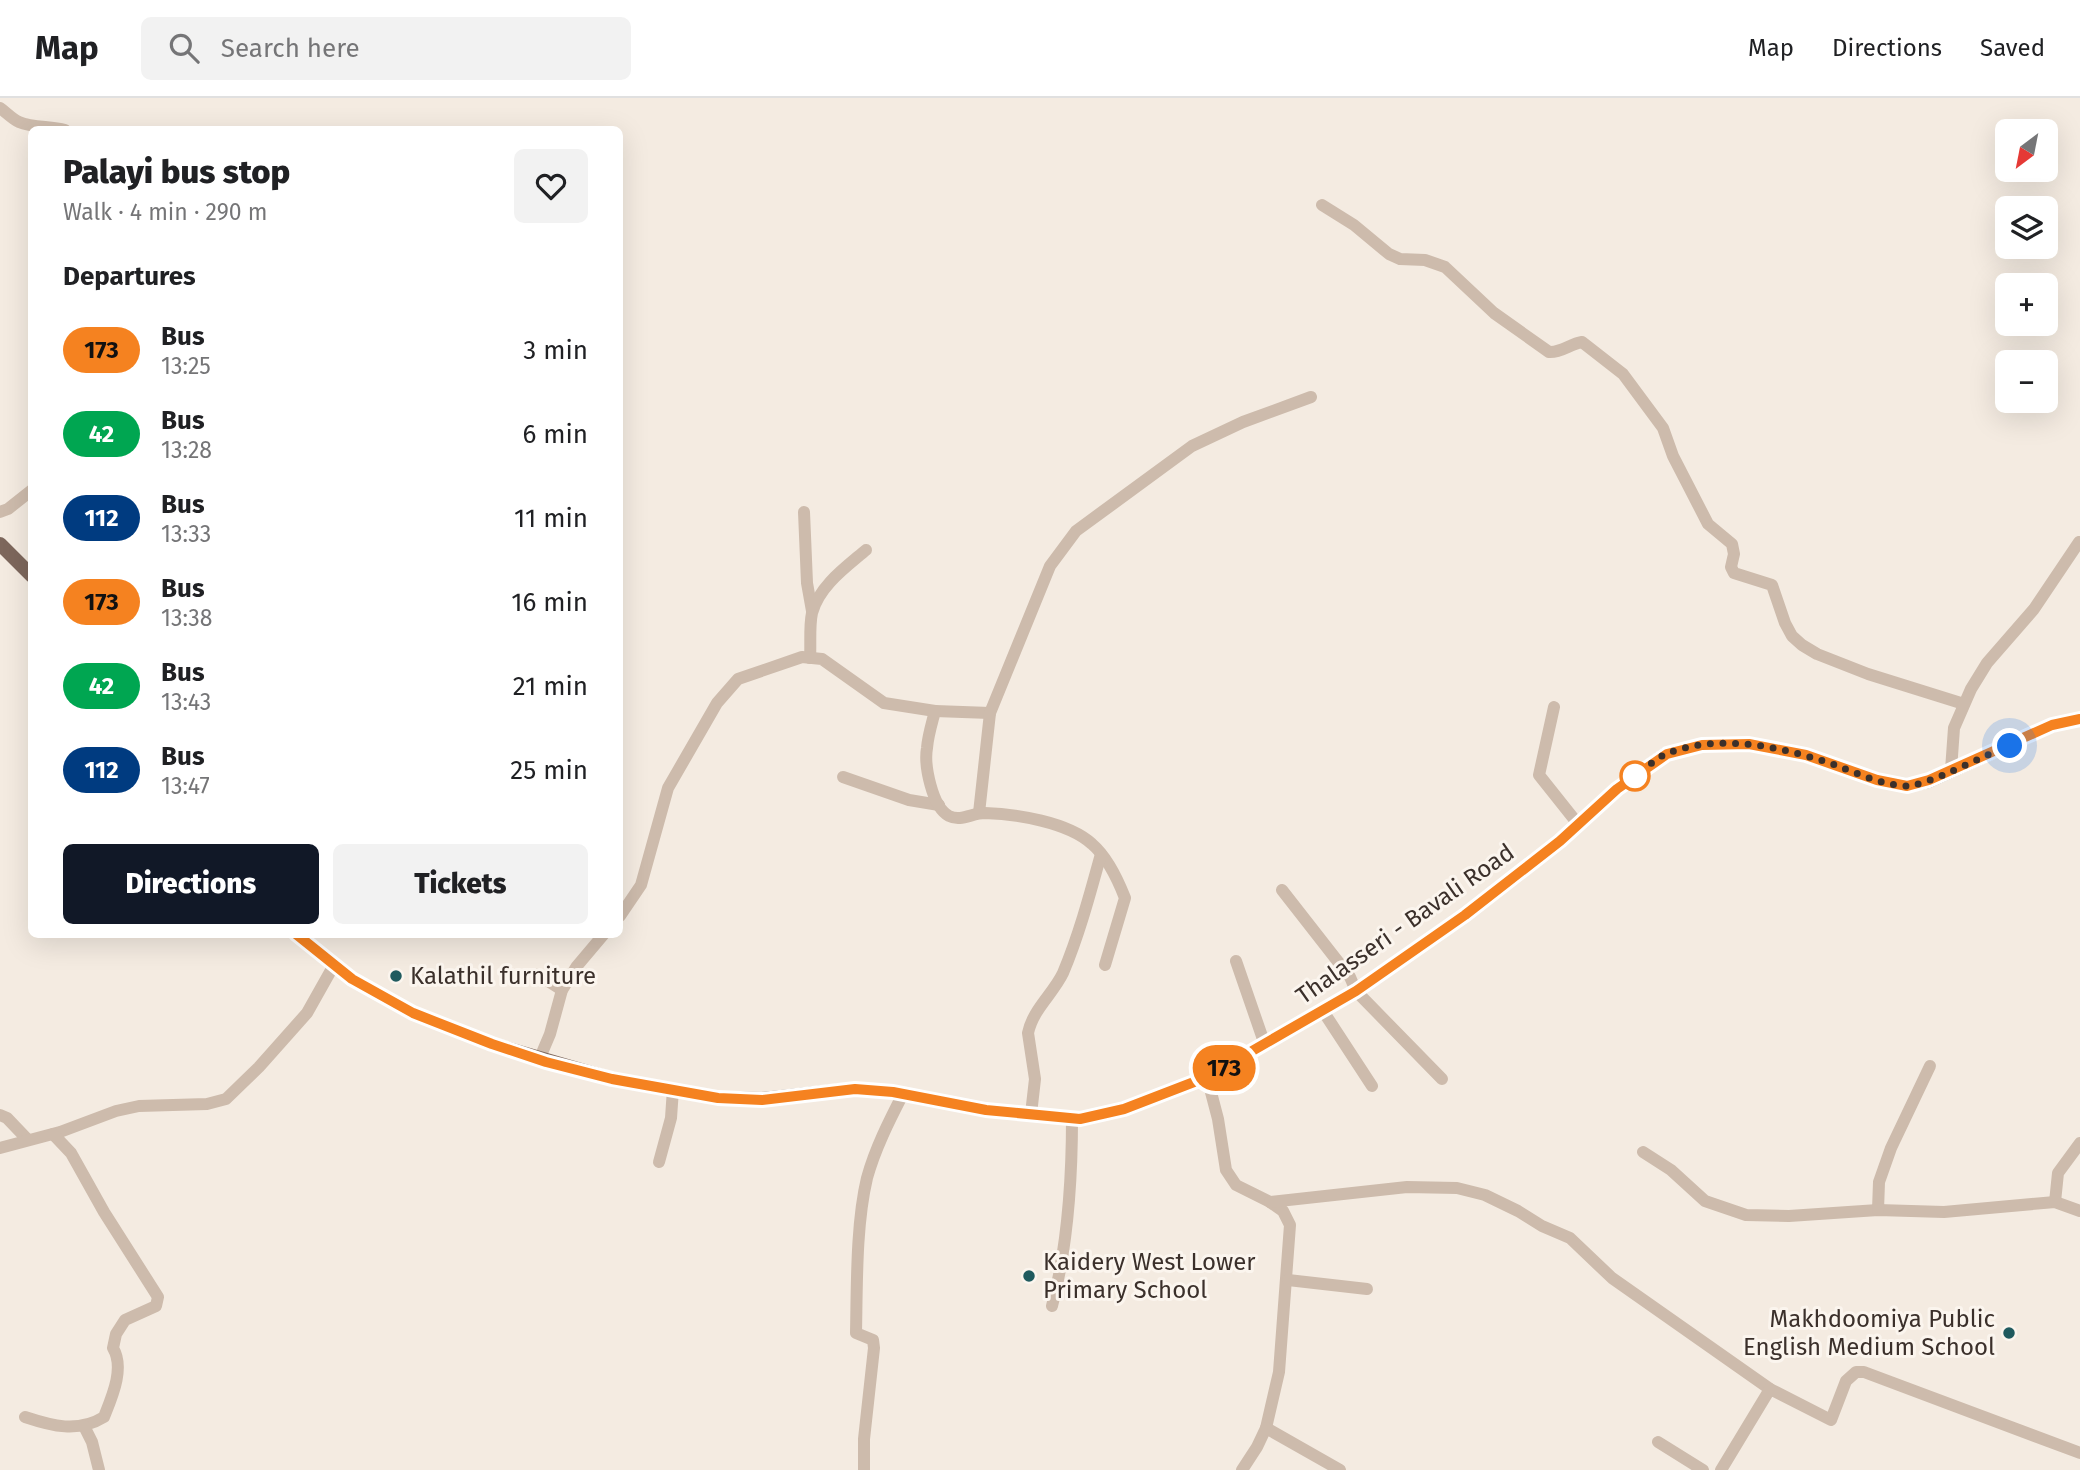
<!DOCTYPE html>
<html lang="en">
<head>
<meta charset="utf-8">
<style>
  body { margin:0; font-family:"Fira Sans",sans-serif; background:#f2f2f2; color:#202124; height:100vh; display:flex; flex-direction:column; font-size:26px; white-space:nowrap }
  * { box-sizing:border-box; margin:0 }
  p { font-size:23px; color:#757577 }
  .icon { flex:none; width:38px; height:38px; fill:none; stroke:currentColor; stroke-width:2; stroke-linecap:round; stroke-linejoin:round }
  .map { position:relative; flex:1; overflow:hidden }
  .drawer { position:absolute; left:28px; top:28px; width:595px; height:812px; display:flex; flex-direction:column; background:#fff; border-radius:10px; box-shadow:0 7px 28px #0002 }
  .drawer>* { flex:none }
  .badge { padding:0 14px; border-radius:23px; font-size:24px; line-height:46px }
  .needle { width:46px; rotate:212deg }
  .buttons { position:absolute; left:1995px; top:21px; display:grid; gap:14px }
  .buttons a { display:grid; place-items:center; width:63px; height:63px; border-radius:10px; background:#fff; box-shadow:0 7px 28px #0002; font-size:35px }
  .you { position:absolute; width:35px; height:35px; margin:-18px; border:5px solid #fff; border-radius:50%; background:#1a73e8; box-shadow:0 0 0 10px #1a73e833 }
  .map>.badge { position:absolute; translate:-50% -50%; box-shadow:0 0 0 4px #fff }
  h2 { padding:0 35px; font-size:26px; line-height:63px }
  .round { display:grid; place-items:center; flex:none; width:74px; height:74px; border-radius:10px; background:#f2f2f2 }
  .headline { display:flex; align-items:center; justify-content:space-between; height:119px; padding:0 35px }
  h1 { font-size:33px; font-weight:800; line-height:52px }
  .cta { display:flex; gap:14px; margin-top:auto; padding:14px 35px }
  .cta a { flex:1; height:80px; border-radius:10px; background:#111827; color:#fff; font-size:28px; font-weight:800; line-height:80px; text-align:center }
  .cta a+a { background:#f2f2f2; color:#202124 }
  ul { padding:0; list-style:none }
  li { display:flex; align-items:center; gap:21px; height:84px; padding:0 35px }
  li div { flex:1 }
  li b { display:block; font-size:26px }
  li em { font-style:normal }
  li .badge { min-width:77px; font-weight:700; text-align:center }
  header { display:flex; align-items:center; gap:42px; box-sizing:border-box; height:98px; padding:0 35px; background:#fff; border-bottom:2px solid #e0e0e0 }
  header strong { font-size:33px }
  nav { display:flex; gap:38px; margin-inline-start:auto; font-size:24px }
  .search { width:490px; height:63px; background:#f2f2f2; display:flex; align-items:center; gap:18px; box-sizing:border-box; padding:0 24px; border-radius:10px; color:#757577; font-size:26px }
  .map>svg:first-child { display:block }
</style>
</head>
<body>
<header>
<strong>Map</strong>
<div class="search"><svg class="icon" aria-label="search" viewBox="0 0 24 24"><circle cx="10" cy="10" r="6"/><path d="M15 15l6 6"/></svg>Search here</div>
<nav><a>Map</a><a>Directions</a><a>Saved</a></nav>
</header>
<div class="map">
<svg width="2080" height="1372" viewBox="0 0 2080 1372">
  <rect width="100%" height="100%" fill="#f4ebe1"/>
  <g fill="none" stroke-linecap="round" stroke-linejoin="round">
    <!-- minor -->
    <g stroke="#cdbbac" stroke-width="12">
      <path d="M0 10C6 14 12 21 19 24 33 30 50 28 65 32"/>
      <path d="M1322 107 1354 127 1389 156 1400 161 1425 162 1445 169 1494 215 1549 254C1561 255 1570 246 1582 244L1623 276 1663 330 1673 358 1708 426 1732 446 1734 456 1731 469 1734 475 1772 487 1785 525 1792 538 1802 547 1817 556 1868 576 1964 606"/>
      <path d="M0 414 8 411 32 392"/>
      <path d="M804 414 807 485 812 513"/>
      <path d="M810 560C811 546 809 529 812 515 819 488 846 469 866 452"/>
      <path d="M1554 609 1539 677 1578 726"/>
      <path d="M935 613 990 615"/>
      <path d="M1951 672 1954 630 1971 591 1987 565 2034 511 2079 444"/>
      <path d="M843 679 909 702 939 707"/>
      <path d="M979 715 990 615 1050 468 1076 433 1192 348 1243 324 1311 299"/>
      <path d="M1282 792 1350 879 1356 893 1442 981"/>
      <path d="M620 818 641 787 668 690 717 605 738 581 802 559 822 561 884 605 935 613C932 625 928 637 927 650 924 667 932 709 949 718 961 724 972 715 985 715 1016 716 1068 724 1092 746 1106 758 1118 782 1125 800L1105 867"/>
      <path d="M1236 863 1265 947"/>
      <path d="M537 876 562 892"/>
      <path d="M1323 913 1372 988"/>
      <path d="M539 962 550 936 562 892 577 868 604 836"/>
      <path d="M1207 979 1218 1021 1226 1072 1236 1087 1270 1104 1283 1113 1290 1127 1279 1274 1266 1330 1257 1349 1242 1372"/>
      <path d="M1031 1016 1035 981 1028 935C1033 911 1053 896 1063 875 1079 837 1090 796 1101 756"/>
      <path d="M0 1017 7 1020 28 1042"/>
      <path d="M0 1050 60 1034 116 1013 139 1008 207 1006 226 1001 259 969 307 915 334 867"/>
      <path d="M1643 1054 1671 1072 1705 1103 1746 1117 1789 1118 1878 1112 1944 1114 2055 1104 2080 1113"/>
      <path d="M659 1064 671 1020 673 991"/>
      <path d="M1270 1104 1407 1089 1457 1090 1485 1097 1518 1113 1542 1128 1570 1140 1612 1180 1770 1291"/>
      <path d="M2055 1104 2058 1075 2080 1045"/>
      <path d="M1878 1112 1879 1084 1891 1050 1930 968"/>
      <path d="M1288 1182 1367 1191"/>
      <path d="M1052 1208C1068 1147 1072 1084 1072 1021"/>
      <path d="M25 1319C52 1328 78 1335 104 1319 112 1299 125 1270 113 1250L116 1236 125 1222 156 1208 158 1199 104 1114 71 1055 53 1036"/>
      <path d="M84 1328 92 1344 99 1372"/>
      <path d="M1266 1330 1340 1372"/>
      <path d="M1658 1344 1703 1372"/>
      <path d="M864 1372V1341L874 1250 873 1242 856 1235C857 1187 856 1126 867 1080 875 1051 889 1023 903 996"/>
      <path d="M1721 1372 1770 1291 1831 1322 1846 1283 1856 1274H1864L2080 1355"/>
    </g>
    <!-- major -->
    <g stroke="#7d675c" stroke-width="14">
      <path d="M0 446 32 478"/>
      <path d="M296 836 352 881 413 915 492 946 612 981 718 1000 762 1001 854 991 893 994 986 1012 1080 1021 1124 1011 1207 979 1356 893 1465 817 1560 743 1617 691 1666 656 1702 647 1749 646 1806 657 1877 682 1907 688 1929 683 2052 627 2080 621"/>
    </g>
  </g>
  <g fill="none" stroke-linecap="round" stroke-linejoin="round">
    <defs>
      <path id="line" d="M296 836 352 881 413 915 492 946 546 964 612 981 718 1000 762 1002 855 991 893 994 986 1012 1080 1021 1124 1011 1207 979 1356 893 1465 817 1560 743 1617 691 1667 656 1702 647 1749 646 1806 657 1877 682 1907 688 1929 682 2052 627 2080 621"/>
    </defs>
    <!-- line casing -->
    <use href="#line" stroke="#fff" stroke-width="16"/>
    <!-- line -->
    <use href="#line" stroke="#f58220" stroke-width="10"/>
    <!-- walk -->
    <path stroke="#3b302b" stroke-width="7" stroke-dasharray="0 12.6" d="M1635 678 1633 679C1644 672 1656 660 1668 655 1722 635 1783 649 1835 667 1857 675 1882 687 1906 688 1928 688 1985 656 2010 648"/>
  </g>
  <!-- markers -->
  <circle fill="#fff" stroke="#f58220" stroke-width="3.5" cx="1635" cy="678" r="14"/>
  <g fill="#1f5a5e" stroke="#fbf5ee" stroke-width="2.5">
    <circle cx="396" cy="878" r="7"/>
    <circle cx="1029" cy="1178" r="7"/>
    <circle cx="2009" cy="1235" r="7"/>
  </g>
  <g text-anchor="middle" stroke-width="6" stroke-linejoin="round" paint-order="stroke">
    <!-- street labels -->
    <g font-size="24" fill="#3b302b" stroke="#fbf5ee">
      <text transform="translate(1405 826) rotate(-35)" y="8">Thalasseri - Bavali Road</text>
    </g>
    <!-- poi labels -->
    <g font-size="24" fill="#3b302b" stroke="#fbf5ee" text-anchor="start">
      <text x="410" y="886">Kalathil furniture</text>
      <text x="1043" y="1172">Kaidery West Lower<tspan x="1043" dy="28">Primary School</tspan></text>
      <text x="1995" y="1229" text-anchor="end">Makhdoomiya Public<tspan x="1995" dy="28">English Medium School</tspan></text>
    </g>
  </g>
</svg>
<div class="buttons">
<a><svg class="needle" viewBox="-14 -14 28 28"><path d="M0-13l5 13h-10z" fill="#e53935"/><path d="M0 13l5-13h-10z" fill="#757577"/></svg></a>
<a><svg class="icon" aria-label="layers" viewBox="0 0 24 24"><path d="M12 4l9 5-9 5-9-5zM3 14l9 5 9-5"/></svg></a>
<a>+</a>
<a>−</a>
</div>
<div class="you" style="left:2010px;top:648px"></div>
<b class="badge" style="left:1224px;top:970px;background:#f58220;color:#111">173</b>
<section class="drawer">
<div class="headline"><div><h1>Palayi bus stop</h1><p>Walk · 4 min · 290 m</p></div><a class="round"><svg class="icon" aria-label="heart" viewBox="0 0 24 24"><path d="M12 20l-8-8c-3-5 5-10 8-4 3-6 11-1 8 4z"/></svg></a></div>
<h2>Departures</h2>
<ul>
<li><span class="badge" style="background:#f58220;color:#111">173</span><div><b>Bus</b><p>13:25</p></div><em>3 min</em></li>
<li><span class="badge" style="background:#00a651;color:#fff">42</span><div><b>Bus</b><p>13:28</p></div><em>6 min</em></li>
<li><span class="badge" style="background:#003b80;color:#fff">112</span><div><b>Bus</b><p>13:33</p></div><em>11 min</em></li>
<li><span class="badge" style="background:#f58220;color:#111">173</span><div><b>Bus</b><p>13:38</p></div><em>16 min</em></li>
<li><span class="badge" style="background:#00a651;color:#fff">42</span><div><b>Bus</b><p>13:43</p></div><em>21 min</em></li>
<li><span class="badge" style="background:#003b80;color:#fff">112</span><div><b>Bus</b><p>13:47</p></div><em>25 min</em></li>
</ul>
<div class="cta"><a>Directions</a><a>Tickets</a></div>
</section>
</div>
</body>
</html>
